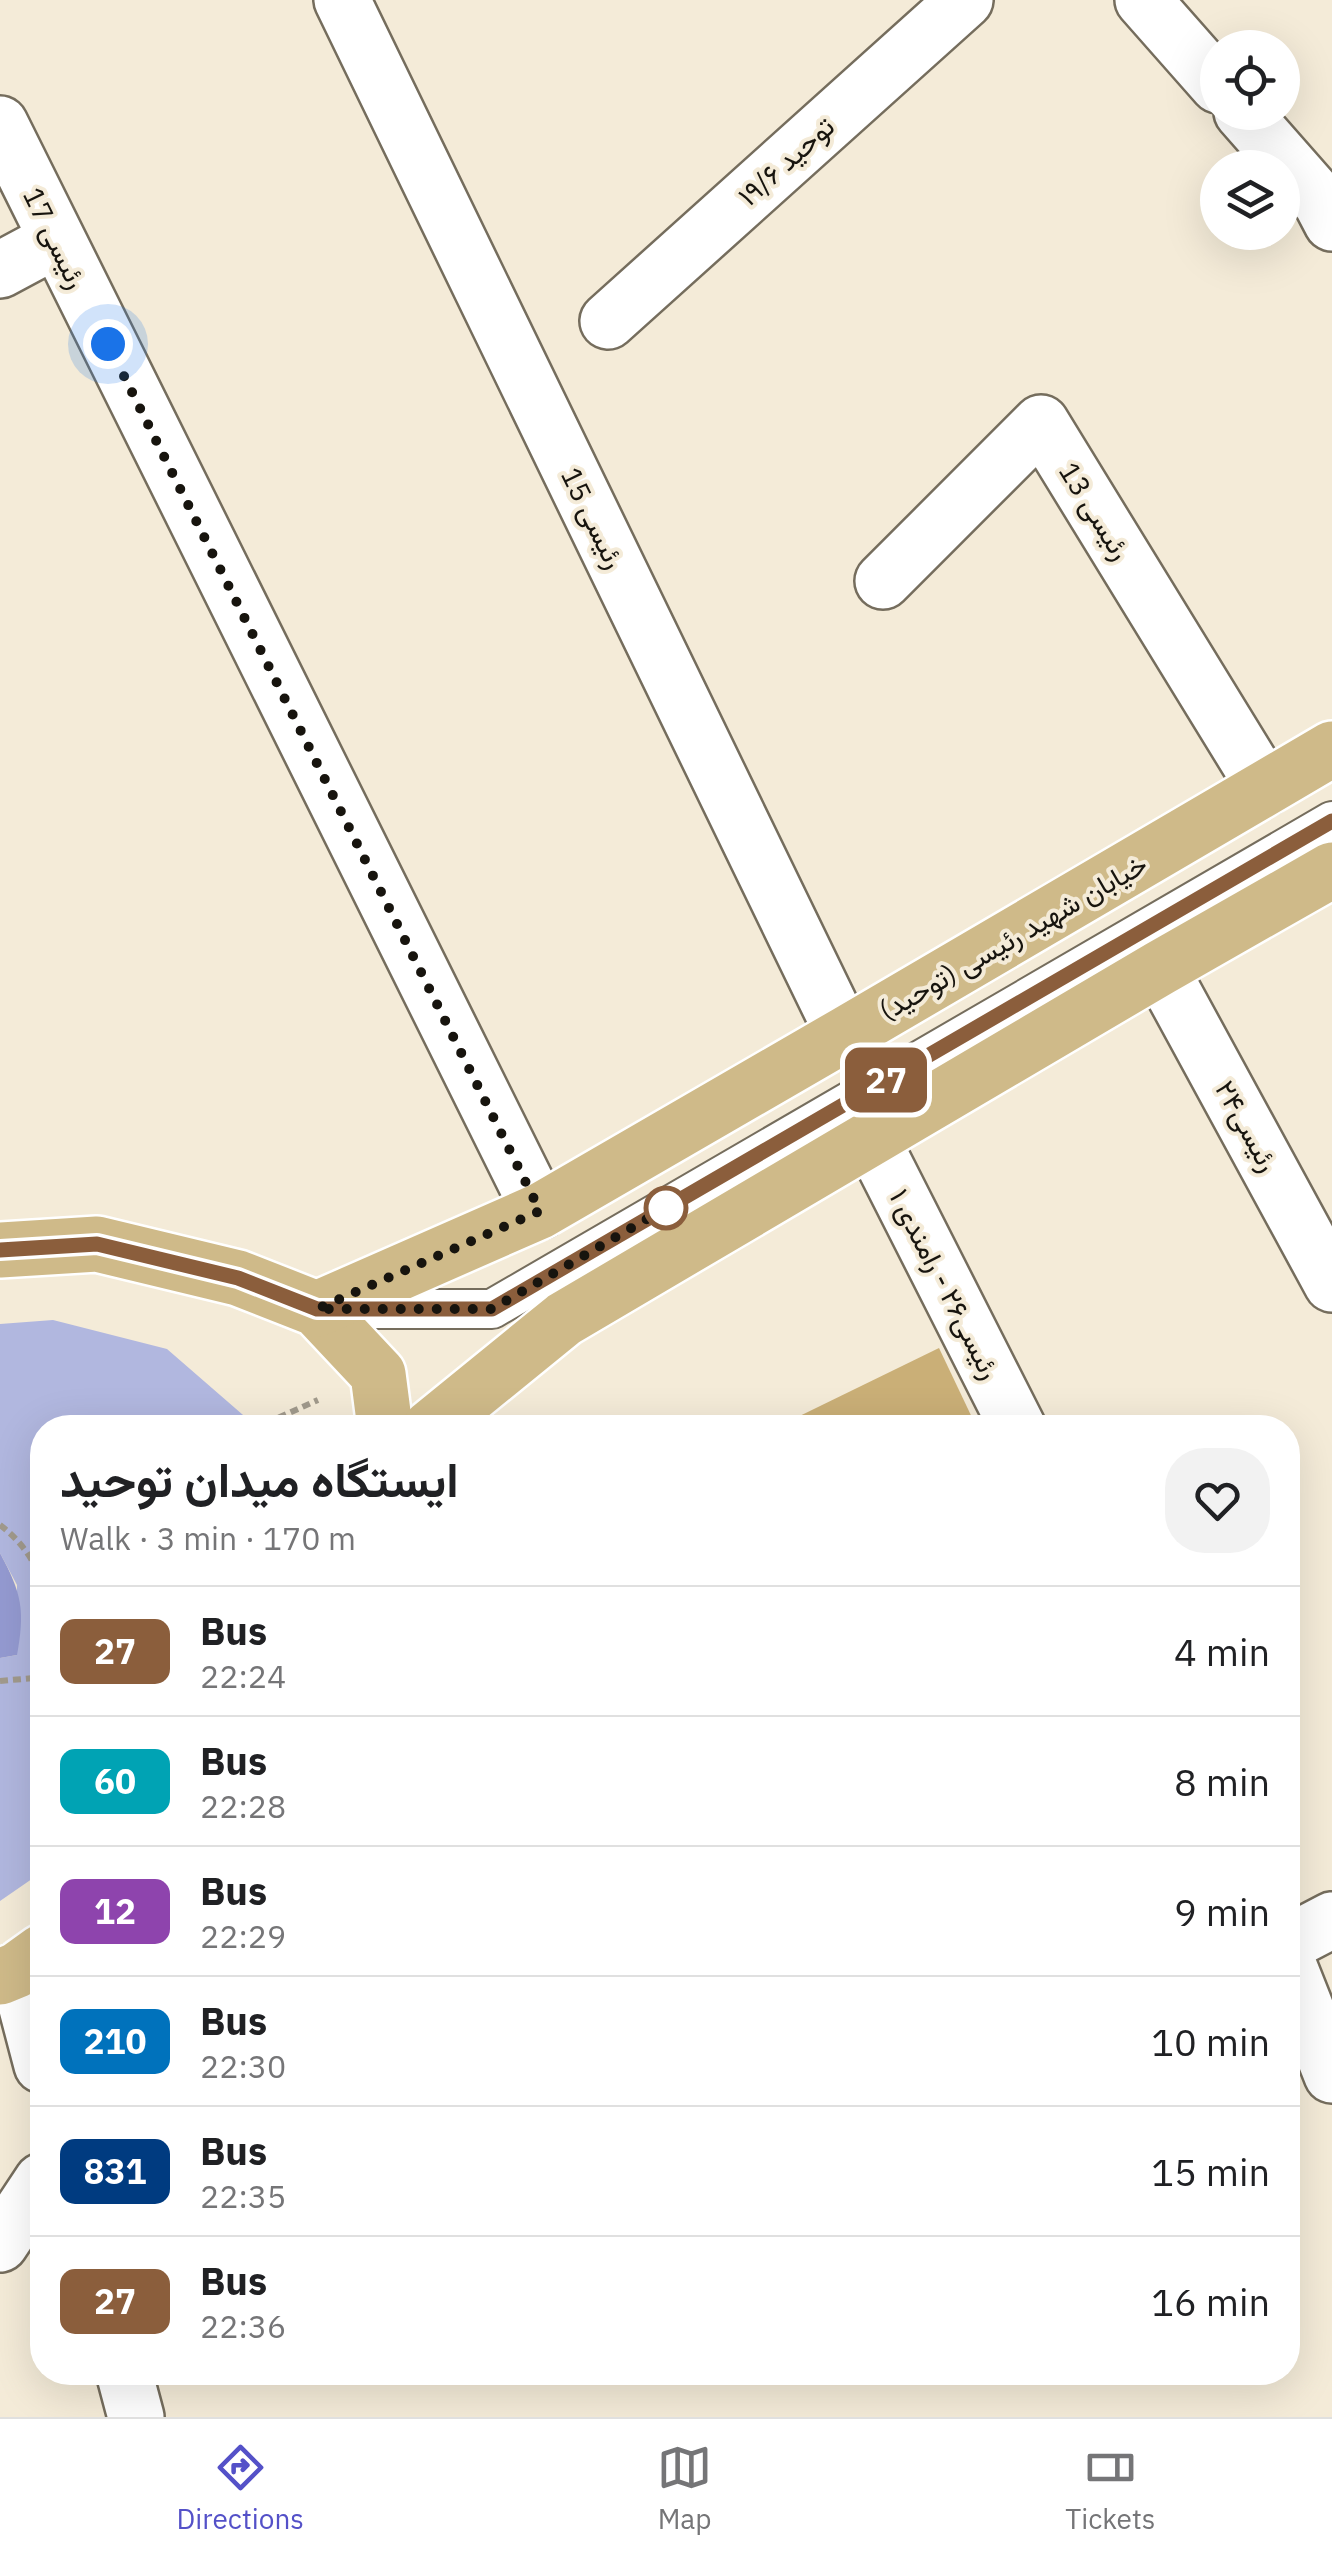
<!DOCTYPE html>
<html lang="en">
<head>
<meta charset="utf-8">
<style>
  body { margin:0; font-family:"IBM Plex Sans",Vazirmatn,sans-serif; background:#f2f2f2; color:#202124; height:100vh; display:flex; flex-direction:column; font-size:38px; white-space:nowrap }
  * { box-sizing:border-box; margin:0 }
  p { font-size:32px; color:#757577 }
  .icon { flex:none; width:55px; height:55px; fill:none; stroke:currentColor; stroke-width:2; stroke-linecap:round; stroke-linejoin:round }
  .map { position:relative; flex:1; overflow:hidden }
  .sheet { position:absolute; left:30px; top:1415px; width:1270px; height:970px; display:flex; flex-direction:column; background:#fff; border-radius:40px; box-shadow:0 10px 40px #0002 }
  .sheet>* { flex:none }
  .badge { padding:0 20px; border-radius:15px; font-size:35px; line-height:65px }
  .controls { position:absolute; left:1200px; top:30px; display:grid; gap:20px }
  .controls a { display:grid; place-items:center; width:100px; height:100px; border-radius:50%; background:#fff; box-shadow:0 10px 40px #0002; font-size:50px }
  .you { position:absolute; width:50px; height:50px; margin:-25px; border:8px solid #fff; border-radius:50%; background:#1a73e8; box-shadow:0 0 0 15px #1a73e833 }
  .map>.badge { position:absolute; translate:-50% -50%; box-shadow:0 0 0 5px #fff }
  .round { display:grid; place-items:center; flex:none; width:105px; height:105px; border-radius:40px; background:#f2f2f2 }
  .overview { display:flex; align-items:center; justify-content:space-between; height:170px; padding:0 30px }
  h1 { font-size:48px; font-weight:700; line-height:75px }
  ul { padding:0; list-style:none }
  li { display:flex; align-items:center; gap:30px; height:130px; padding:0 30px; border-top:2px solid #e0e0e0 }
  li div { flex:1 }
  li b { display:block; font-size:38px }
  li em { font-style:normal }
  li .badge { min-width:110px; font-weight:700; text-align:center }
  .dock { display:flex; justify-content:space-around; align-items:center; height:140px; border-top:2px solid #e0e0e0; background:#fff; font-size:28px; color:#757577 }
  .dock a { display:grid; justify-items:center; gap:5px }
  .dock .on { color:#5451c8 }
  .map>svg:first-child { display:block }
</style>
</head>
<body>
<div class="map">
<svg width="1332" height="2417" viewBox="0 0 1332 2417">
  <rect width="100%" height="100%" fill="#f4ebd8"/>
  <!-- green -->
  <path fill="#b1b7df" d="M53 1320 167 1349 257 1427 42 1428V1872L0 1901V1658L17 1655V1585L0 1553V1324Z"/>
  <!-- water -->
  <path fill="#949ad1" d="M0 1553C22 1594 25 1610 17 1655L0 1658Z"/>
  <!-- building -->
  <path fill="#caaf77" d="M939 1348 977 1428H775Z"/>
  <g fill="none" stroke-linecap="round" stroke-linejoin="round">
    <defs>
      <path id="service" d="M336 1309H492L1332 821"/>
      <g id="minor">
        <path d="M342 0 844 1035"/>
        <path d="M1143 0 1218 85"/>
        <path d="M1242 112 1321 202 1332 223"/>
        <path d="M0 124 540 1211"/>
        <path d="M0 270 56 240"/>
        <path d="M608 321 965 0"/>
        <path d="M883 581 1041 423 1265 788"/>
        <path d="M1160 968 1332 1284"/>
        <path d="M872 1140 1018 1428"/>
        <path d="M1288 1943 1332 1920"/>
        <path d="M1288 1964 1332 2075"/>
        <path d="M0 2244 42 2181"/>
      </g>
      <g id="tertiary">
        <path d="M17 1970 42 2065"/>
        <path d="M124 2372 136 2417"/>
      </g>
      <g id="primary">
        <path d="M0 1250 97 1244 238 1278 317 1309 378 1374 385 1428"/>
        <path d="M317 1309 540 1211 844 1035 1332 749"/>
        <path d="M430 1428 564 1319 1160 968 1332 870"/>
        <path d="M0 1977 17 1970 42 1952"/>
      </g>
    </defs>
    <!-- service casing -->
    <use href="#service" stroke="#756d5d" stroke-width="42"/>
    <!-- minor casing -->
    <use href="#minor" stroke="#756d5d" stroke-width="60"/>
    <!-- tertiary casing -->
    <use href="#tertiary" stroke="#756d5d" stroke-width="60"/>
    <!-- primary casing -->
    <use href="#primary" stroke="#fff" stroke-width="60"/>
    <!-- path -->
    <g stroke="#a19a8c" stroke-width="6" stroke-dasharray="8 5" stroke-linecap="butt">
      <path d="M255 1428 318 1400"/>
      <path d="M0 1525C19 1539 39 1564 42 1588"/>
      <path d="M29 1560 42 1552"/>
      <path d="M0 1681 34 1678 42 1648"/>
    </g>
    <!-- service -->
    <use href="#service" stroke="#fff" stroke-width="38"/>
    <!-- minor -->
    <use href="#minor" stroke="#fff" stroke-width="55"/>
    <!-- tertiary -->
    <use href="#tertiary" stroke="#fff" stroke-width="55"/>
    <!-- primary -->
    <use href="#primary" stroke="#cfba89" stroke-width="55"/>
  </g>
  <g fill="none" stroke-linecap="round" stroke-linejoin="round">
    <defs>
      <path id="line" d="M0 1250 97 1244 238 1278 317 1309H492L1332 821"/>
    </defs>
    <!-- line casing -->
    <use href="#line" stroke="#fff" stroke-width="22"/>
    <!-- line -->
    <use href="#line" stroke="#8b5e3c" stroke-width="15"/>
    <!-- walk -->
    <path stroke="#17140e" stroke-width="10" stroke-dasharray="0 18" d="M108 344 540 1211 317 1309H492L666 1208"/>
  </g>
  <!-- markers -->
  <circle fill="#fff" stroke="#8b5e3c" stroke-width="5" cx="666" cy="1208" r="20"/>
  <g text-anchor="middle" stroke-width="8" stroke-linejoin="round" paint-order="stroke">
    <!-- street labels -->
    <g font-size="28" fill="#17140e" stroke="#f4ebd8">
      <text transform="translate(786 161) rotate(-42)" y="10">توحید ۱۹/۶</text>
      <text transform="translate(55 238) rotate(64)" y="10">رئیسی 17</text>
      <text transform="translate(1095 511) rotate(58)" y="10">رئیسی 13</text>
      <text transform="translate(593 518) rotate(64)" y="10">رئیسی 15</text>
      <text transform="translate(1013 937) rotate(-30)" y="10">خیابان شهید رئیسی (توحید)</text>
      <text transform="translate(1247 1126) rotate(61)" y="10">رئیسی۲۴</text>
      <text transform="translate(945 1284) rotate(63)" y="10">رئیسی۲۶ - رامندی ۱</text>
    </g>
  </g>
</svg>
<div class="controls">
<a><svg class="icon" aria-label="locate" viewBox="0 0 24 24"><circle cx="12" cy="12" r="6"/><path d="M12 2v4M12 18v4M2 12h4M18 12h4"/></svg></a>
<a><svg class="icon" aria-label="layers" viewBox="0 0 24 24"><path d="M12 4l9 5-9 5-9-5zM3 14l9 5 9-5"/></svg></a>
</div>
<div class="you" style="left:108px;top:344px"></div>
<b class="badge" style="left:886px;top:1080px;background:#8b5e3c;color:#fff">27</b>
<section class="sheet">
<div class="overview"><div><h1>ایستگاه میدان توحید</h1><p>Walk · 3 min · 170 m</p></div><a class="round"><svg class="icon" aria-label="heart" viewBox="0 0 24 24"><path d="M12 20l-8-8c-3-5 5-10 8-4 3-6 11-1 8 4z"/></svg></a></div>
<ul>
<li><span class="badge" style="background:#8b5e3c;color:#fff">27</span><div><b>Bus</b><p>22:24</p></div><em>4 min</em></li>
<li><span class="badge" style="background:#00a3b4;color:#fff">60</span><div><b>Bus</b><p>22:28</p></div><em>8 min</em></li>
<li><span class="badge" style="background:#8e44ad;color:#fff">12</span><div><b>Bus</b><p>22:29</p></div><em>9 min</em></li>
<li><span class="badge" style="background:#0072bc;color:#fff">210</span><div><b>Bus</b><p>22:30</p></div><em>10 min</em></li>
<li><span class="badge" style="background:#003b80;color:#fff">831</span><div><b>Bus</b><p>22:35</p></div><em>15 min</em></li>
<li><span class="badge" style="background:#8b5e3c;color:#fff">27</span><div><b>Bus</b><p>22:36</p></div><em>16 min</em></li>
</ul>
</section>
</div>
<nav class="dock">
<a class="on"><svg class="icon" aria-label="directions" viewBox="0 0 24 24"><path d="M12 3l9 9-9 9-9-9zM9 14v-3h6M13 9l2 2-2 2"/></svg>Directions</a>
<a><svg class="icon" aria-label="map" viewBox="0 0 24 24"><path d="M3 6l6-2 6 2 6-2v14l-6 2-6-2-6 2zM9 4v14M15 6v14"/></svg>Map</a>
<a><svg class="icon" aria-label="tickets" viewBox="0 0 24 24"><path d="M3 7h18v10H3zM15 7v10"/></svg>Tickets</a>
</nav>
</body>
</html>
